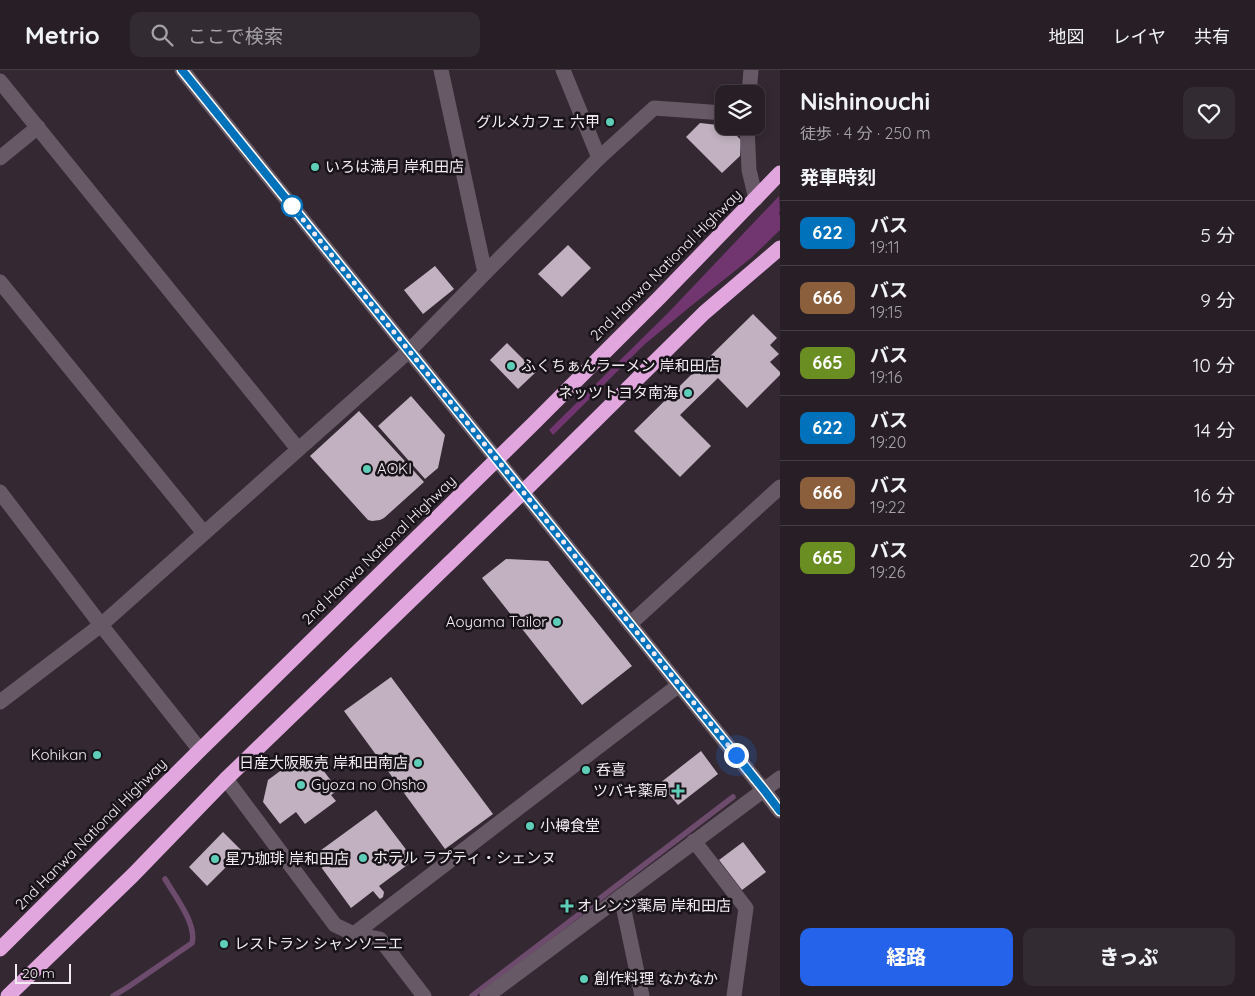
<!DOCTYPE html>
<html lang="ja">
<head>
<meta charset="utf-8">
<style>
  body { margin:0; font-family:Quicksand,"Noto Sans JP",sans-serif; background:#332b32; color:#f1f3f6; height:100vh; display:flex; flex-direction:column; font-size:19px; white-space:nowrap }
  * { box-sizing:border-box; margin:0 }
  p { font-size:16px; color:#a4a2a7 }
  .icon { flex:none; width:28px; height:28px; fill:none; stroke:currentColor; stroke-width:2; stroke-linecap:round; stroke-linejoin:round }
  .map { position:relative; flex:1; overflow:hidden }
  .panel { display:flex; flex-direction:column; background:#271e26; width:475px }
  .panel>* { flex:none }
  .badge { padding:0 10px; border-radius:8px; font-size:18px; line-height:32px }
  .controls { position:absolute; left:715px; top:15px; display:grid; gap:10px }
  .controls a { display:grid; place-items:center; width:50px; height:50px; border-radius:10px; background:#271e26; box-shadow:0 2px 8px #0003,0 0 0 1px #433c43; font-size:25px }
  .scale { position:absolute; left:15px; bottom:12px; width:56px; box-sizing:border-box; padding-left:5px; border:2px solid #f3ebf2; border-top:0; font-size:14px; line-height:18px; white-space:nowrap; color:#f3ebf2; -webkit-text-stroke:4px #181318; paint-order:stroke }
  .you { position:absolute; width:25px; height:25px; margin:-12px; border:4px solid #fff; border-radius:50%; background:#1a73e8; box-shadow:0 0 0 8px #1a73e833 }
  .map>.badge { position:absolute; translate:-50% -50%; box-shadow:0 0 0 2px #fff }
  h2 { padding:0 20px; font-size:19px; line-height:45px }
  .round { display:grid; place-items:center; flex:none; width:52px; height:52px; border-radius:10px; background:#332b32 }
  .head { display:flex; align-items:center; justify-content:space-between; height:85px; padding:0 20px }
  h1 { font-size:24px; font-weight:800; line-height:38px }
  .button { display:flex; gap:10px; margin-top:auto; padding:10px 20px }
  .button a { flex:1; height:58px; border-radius:10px; background:#2563eb; color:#fff; font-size:20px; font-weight:800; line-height:58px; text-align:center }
  .button a+a { background:#332b32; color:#f1f3f6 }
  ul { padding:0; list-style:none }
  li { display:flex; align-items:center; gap:15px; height:65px; padding:0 20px; border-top:1px solid #433c43 }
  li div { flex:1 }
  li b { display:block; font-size:19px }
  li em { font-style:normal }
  li .badge { min-width:55px; font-weight:700; text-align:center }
  header { display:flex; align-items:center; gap:30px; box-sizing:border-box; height:70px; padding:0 25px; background:#271e26; border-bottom:1px solid #433c43 }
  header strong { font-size:24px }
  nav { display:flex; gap:28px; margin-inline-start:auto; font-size:18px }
  .search { width:350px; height:45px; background:#332b32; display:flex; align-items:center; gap:12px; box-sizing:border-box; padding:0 18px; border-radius:10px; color:#a4a2a7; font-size:19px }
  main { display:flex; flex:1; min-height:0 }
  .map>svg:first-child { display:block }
</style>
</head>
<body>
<header>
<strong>Metrio</strong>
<div class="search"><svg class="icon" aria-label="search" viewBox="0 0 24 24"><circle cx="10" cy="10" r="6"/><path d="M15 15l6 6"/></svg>ここで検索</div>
<nav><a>地図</a><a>レイヤ</a><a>共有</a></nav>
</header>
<main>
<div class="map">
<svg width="780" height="926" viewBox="0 0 780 926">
  <rect width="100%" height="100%" fill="#342833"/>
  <!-- green -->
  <path fill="#71366f" d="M779 126 780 141 779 142 780 147V160L751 188 691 236 645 274 553 365 549 360 667 244Z"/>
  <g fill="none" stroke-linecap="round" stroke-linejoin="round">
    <!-- stream -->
    <g stroke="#6d4b6c" stroke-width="5.5">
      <path d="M113 926 128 917 192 873C197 854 175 826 165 809"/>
      <path d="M472 926 733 727"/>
    </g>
  </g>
  <!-- building -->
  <g fill="#c2b2c1">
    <path d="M700 53 727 56 741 70 740 86 722 103 686 67Z"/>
    <path d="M568 175 591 198 562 227 538 204Z"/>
    <path d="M435 196 454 219 423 244 404 220Z"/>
    <path d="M753 244 777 268 770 275 779 284 770 292 780 302V305L747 338 718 308 680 345 711 376 680 407 634 361Z"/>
    <path d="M507 273 536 302 518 319 490 290Z"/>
    <path d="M411 326 445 365 438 398 425 409 378 356Z"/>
    <path d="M359 341 424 412 384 448 380 450 372 451 368 450 310 386Z"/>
    <path d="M506 489 548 491 632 596 582 635 482 508Z"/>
    <path d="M391 607 493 744 445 779 344 641Z"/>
    <path d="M701 681 718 704 678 735 660 713Z"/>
    <path d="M302 685 307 692 314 688 338 720 331 725 336 731 305 754 296 742 280 754 263 732 268 710Z"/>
    <path d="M376 740 414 790 379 816 384 822 383 827 380 829 378 827 373 821 351 838 313 786Z"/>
    <path d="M223 762 242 781 207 816 189 797Z"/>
    <path d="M743 772 766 802 742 820 719 790Z"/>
  </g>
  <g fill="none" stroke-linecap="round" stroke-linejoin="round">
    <!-- minor -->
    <g stroke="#675966" stroke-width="15">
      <path d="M182 0 747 699 780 741"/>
      <path d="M563 0 599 88"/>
      <path d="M0 11 298 379"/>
      <path d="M749 24 751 0"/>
      <path d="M747 56 749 100 756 129"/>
      <path d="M0 88 38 57"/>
      <path d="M485 203 599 88 654 38 724 43"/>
      <path d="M0 212 204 463"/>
      <path d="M0 422 101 555 200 680"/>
      <path d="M630 554 780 417"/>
      <path d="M0 632 101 555 409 281 485 203 441 0"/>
      <path d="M226 709 335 855 354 864 380 869 424 926"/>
      <path d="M694 771 746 838 734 926"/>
      <path d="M621 826 642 926"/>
      <path d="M354 864 679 615"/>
      <path d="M487 926 780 708"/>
    </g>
    <!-- highway -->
    <g stroke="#e0a6dd" stroke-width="15">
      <path d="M0 879 200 680 534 353 659 228 780 103"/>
      <path d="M8 926 133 805 226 709 523 422 704 243 780 178"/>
    </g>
  </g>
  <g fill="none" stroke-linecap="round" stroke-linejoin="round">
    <defs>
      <path id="line" d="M182 0 764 720 780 741"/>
    </defs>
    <!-- line casing -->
    <use href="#line" stroke="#fff" stroke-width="11"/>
    <!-- line -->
    <use href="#line" stroke="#0072bc" stroke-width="8"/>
    <!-- walk -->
    <path stroke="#f3ebf2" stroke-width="5" stroke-dasharray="0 9" d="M292 136 736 685"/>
  </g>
  <!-- markers -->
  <g fill="#5eceb8" stroke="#181318" stroke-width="2">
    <circle cx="610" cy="52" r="5"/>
    <circle cx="315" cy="97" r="5"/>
    <circle cx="511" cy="296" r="5"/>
    <circle cx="688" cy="323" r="5"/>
    <circle cx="367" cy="399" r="5"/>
    <circle cx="557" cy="552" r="5"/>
    <circle cx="97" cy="685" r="5"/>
    <circle cx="418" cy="693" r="5"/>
    <circle cx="586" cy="700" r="5"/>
    <circle cx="301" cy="715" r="5"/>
    <path d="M675.5 713.5h5v5h5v5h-5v5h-5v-5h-5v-5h5z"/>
    <circle cx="530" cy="756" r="5"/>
    <circle cx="363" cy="788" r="5"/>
    <circle cx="215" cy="789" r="5"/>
    <path d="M564.5 828.5h5v5h5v5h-5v5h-5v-5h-5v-5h5z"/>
    <circle cx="224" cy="874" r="5"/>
    <circle cx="584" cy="909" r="5"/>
  </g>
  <circle fill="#fff" stroke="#0072bc" stroke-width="2.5" cx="292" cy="136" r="10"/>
  <g text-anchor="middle" stroke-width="5" stroke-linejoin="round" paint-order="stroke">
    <!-- poi labels -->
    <g font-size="15" fill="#f3ebf2" stroke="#181318" text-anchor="start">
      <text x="600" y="57" text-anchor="end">グルメカフェ 六甲</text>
      <text x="325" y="102">いろは満月 岸和田店</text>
      <text x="521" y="301">ふくちぁんラーメン 岸和田店</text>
      <text x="678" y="328" text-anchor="end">ネッツトヨタ南海</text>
      <text x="377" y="404">AOKI</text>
      <text x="547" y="557" text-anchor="end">Aoyama Tailor</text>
      <text x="87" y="690" text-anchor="end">Kohikan</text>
      <text x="408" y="698" text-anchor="end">日産大阪販売 岸和田南店</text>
      <text x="596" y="705">呑喜</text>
      <text x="311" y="720">Gyoza no Ohsho</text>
      <text x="668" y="726" text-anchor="end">ツバキ薬局</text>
      <text x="540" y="761">小樽食堂</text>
      <text x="373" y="793">ホテル ラプティ・シェンヌ</text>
      <text x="225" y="794">星乃珈琲 岸和田店</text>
      <text x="577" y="841">オレンジ薬局 岸和田店</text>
      <text x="234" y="879">レストラン シャンソニエ</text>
      <text x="594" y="914">創作料理 なかなか</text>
    </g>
    <!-- street labels -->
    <g font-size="15" fill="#f3ebf2" stroke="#181318">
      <text transform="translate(666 195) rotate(-45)" y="5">2nd Hanwa National Highway</text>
      <text transform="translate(379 480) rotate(-44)" y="5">2nd Hanwa National Highway</text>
      <text transform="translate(91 764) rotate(-45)" y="5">2nd Hanwa National Highway</text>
    </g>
  </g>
</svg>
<div class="controls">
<a><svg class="icon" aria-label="layers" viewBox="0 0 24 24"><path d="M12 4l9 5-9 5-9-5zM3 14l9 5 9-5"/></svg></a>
</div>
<div class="scale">20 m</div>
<div class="you" style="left:736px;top:685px"></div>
</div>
<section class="panel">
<div class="head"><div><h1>Nishinouchi</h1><p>徒歩 · 4 分 · 250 m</p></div><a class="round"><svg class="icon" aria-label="heart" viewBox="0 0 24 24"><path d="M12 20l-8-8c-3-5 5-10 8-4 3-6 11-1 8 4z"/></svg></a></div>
<h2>発車時刻</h2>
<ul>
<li><span class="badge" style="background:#0072bc;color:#fff">622</span><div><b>バス</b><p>19:11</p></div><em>5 分</em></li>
<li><span class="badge" style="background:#8b5e3c;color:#fff">666</span><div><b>バス</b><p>19:15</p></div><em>9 分</em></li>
<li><span class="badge" style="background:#6b8e23;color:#fff">665</span><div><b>バス</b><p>19:16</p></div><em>10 分</em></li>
<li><span class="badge" style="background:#0072bc;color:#fff">622</span><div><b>バス</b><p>19:20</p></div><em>14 分</em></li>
<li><span class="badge" style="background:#8b5e3c;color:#fff">666</span><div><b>バス</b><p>19:22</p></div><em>16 分</em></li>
<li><span class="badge" style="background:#6b8e23;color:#fff">665</span><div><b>バス</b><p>19:26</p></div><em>20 分</em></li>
</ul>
<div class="button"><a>経路</a><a>きっぷ</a></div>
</section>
</main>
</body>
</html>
